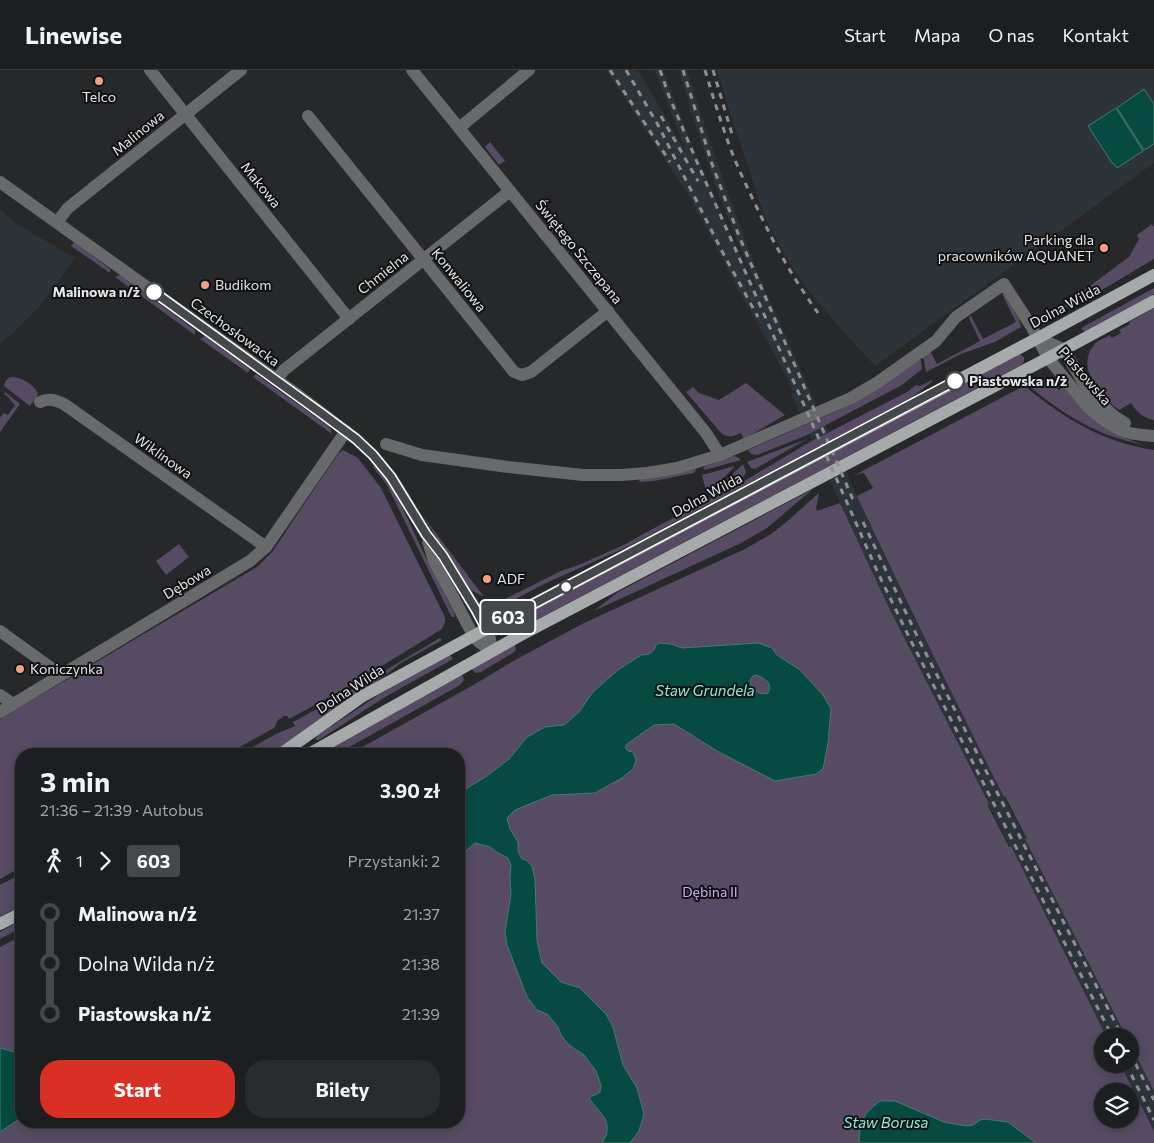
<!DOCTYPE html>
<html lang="pl">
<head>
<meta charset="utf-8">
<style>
  body { margin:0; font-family:Commissioner,sans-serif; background:#292b2d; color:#f1f3f6; height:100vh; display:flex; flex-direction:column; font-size:19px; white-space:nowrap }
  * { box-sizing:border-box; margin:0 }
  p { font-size:16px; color:#a0a2a5 }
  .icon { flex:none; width:28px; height:28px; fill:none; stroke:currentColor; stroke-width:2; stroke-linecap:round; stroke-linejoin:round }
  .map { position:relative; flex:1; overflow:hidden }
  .details { position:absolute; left:15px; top:678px; width:450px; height:380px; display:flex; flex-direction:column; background:#1c1e20; border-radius:20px; box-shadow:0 2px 12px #0003,0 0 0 1px #3a3c3e }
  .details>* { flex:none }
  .badge { padding:0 10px; border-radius:4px; font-size:18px; line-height:32px }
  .tools { position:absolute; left:1094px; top:958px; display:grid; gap:10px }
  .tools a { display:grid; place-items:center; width:45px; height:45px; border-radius:50%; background:#1c1e20; box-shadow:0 2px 12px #0003,0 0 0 1px #3a3c3e; font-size:25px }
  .map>.badge { position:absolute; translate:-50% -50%; box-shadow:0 0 0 2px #fff }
  .legs { display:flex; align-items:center; gap:8px; height:55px; padding:0 25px; font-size:16px }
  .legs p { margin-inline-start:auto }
  .head { display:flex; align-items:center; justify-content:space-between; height:85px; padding:0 25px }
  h1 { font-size:28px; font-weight:700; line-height:38px }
  .action { display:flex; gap:10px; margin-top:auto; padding:10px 25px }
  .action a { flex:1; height:58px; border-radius:20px; background:#d93025; color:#fff; font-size:20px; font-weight:700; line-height:58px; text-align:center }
  .action a+a { background:#292b2d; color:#f1f3f6 }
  ul { padding:0 25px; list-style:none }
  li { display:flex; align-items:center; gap:18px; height:50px; font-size:19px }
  li i { display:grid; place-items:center; width:8px; height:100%; margin:0 6px; background:currentColor }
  li i::after { content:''; width:12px; height:12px; margin:-6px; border:4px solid; border-radius:50%; background:#1c1e20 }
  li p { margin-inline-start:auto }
  li:first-child i { background:linear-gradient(#0000 50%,currentColor 0) }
  li:last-child i { background:linear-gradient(currentColor 50%,#0000 0) }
  header { display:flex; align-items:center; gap:30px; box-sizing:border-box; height:70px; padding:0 25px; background:#1c1e20; border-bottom:1px solid #3a3c3e }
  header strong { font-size:24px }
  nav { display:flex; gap:28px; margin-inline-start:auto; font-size:18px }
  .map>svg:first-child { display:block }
</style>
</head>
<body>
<header>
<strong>Linewise</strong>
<nav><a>Start</a><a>Mapa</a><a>O nas</a><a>Kontakt</a></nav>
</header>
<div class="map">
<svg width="1154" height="1073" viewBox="0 0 1154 1073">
  <rect width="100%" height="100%" fill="#26282a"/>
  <!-- built -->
  <g fill="#2c343a">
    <path d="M606 0H638L687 84 655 0H663L693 77 748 204 760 226 718 123 696 57 679 0H687L705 57 729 126 759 206 857 426 906 531 954 628 1126 966H1106L889 538 840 433 791 323 794 322 776 287 738 219 704 154 690 128Z"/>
    <path d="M717 0H1154V93L875 296 839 257 806 217 790 194 766 150 736 61Z"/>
    <path d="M0 139 17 154 75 188 39 237 13 263 0 273Z"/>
    <path d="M1130 974 1154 1021V1061L1120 994H1130Z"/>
  </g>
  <!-- green -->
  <g fill="#564b63" fill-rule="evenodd">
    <path d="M490 72 505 91 499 95 485 77Z"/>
    <path d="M1152 154 1154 157V189C1121 208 1091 229 1055 242L1129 187 1139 169 1137 165Z"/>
    <path d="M74 172 110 199V203L71 176Z"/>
    <path d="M120 205 195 260V265L115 207Z"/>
    <path d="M1154 218V224L1148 228 1084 262 1081 258Z"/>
    <path d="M1002 224 1004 225 1019 249 1021 257 995 272 961 284 926 302 924 290 922 287 930 281 937 294 980 271 969 248V246H971L983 269 1016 252Z"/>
    <path d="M1154 238V350C1143 348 1137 342 1131 333L1119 340C1101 326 1075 298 1094 275 1097 270 1105 268 1110 265L1112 268 1121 263 1119 260 1130 254 1129 252Z"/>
    <path d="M205 266 250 299 248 303 200 269Z"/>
    <path d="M1018 285H1021L1024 287V292L1021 295 519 559 515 550Z"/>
    <path d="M919 289 921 291 922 299 902 315 805 366 757 385 751 384 748 380 837 341 860 329Z"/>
    <path d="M256 304 327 355 330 358 332 364 253 307Z"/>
    <path d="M11 307C21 307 33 314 38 323L37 326 30 336 4 316C5 312 6 309 11 307Z"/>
    <path d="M1041 309 1050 311 1059 320 1064 316 1114 362 1130 370 1146 376C1133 372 1119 369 1105 364 1078 353 1053 336 1030 317L1029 315 1031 312Z"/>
    <path d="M932 310 933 311 911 328 629 476 546 513 506 534 505 530 507 528 561 501 581 494 626 474 643 464 746 410 808 373 907 322 916 315 920 316Z"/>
    <path d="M746 313 785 345 744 369 741 363C734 366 729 368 722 364L686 322 693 317 699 323 719 330Z"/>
    <path d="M1022 317 1027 318C1065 349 1105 373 1154 380V1021L1130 974V966H1126L1025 769 1027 768 1026 767 1005 726 1004 727C953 627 904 527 857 426L873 418 864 403 855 405Z"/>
    <path d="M5 322 20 334 0 362V346L1 347 4 343 8 345 15 335 10 330V329L4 324Z"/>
    <path d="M807 369 755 399 751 398 747 392Z"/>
    <path d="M343 380 358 388 381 418 445 547V552L442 559 346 618 289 649 287 646H284L277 651 276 655 274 658 227 684H21V797L0 809V649L257 497 273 481 310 425 339 383Z"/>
    <path d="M733 386 738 387 741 390 705 400 703 397Z"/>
    <path d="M743 394 746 402 744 406 716 420Z"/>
    <path d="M375 396 387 411 402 437 425 486 453 541 455 547H452L450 544 387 415 373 397Z"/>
    <path d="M735 396 717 415 706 421 702 405Z"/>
    <path d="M697 399 694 403 654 411 639 412 640 409Z"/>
    <path d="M813 419 767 458 741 473 594 541 618 522Z"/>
    <path d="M819 423 816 439 817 441 840 433 889 538 989 734 988 735V736L1009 777 1011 776 1106 966H1102V994H1120L1154 1061V1073H0V877L21 866V1051H459V684H350L475 614 515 590 584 553 745 479 771 464 784 454ZM1102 1021H1130V1049H1102Z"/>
    <path d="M423 446 484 527 469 519Z"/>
    <path d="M179 474 189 487 166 505 156 491Z"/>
    <path d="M440 568 442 570 401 593 375 613 275 684H240L276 664 295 656 293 652 361 615 438 569Z"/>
    <path d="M515 575 516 580 513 583 481 602 476 603 471 599Z"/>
    <path d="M450 585 453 589 385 627 319 670H317L315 669 318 665 380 624Z"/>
    <path d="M462 604 464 610 460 615 337 684H319Z"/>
    <path d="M21 804V835L0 847V815Z"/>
    <path d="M21 850V858L0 869V862Z"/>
  </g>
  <!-- water -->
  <g fill="#064a41" stroke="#497973" fill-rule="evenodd">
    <path d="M1144 19 1154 34V74L1144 80 1117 38Z"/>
    <path d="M1116 38 1143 81 1117 98 1114 94 1112 93 1088 56Z"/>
    <path d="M659 573 671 574 682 578 758 573 772 578 777 585 800 600 823 625 831 639 828 673 823 699 816 704 775 711 717 681 674 654 654 655 627 674 625 678 628 681 633 682 636 690 633 699 622 708 595 723 552 725 515 740 507 748 510 759 518 772V781L522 789 526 790 532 796 535 810 537 871 542 893 561 912 580 918 606 944 613 957 623 995 637 1018 644 1044 639 1061 630 1073H602C604 1069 607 1065 607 1061 609 1047 596 1039 589 1028 592 1025 597 1025 600 1022L601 1016 596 1001 584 985 568 974 561 965 558 957 547 944 537 940 527 927 507 875 505 862 511 824 510 808 511 795 508 788 498 783 490 777 475 773 459 787V723L487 706 509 689 527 667 545 657 564 655 579 642 593 622 618 600 641 585 649 584 654 580 656 575ZM757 605C765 609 773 613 768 623 761 625 758 623 752 619L750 610 753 606Z"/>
    <path d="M0 978 21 984V1048L0 1062Z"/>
    <path d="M880 1031H895L944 1052 966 1056 973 1055 980 1050 985 1049 1008 1052 1036 1073H859C860 1051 862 1045 880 1031Z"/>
  </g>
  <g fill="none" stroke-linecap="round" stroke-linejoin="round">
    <!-- minor -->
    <g stroke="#67696a" stroke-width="12">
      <path d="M150 0 349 249"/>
      <path d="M412 0 706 363 720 385"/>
      <path d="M308 46 514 302 522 305 531 302 608 241"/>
      <path d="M459 58 529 0"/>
      <path d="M0 112 298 325 356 369 373 385 391 407 426 464 443 486 476 540 489 564 492 581"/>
      <path d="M57 152 68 138 241 0"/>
      <path d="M1038 268 1063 279 1087 318 1096 329 1114 346 1125 353"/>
      <path d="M276 310 284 300 510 121"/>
      <path d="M40 332C49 328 55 330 64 334L266 477"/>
      <path d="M386 374 422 385 508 397 583 405H621L647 403 677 398 720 385 851 328 878 312 936 271 956 247 1004 214 1031 256 1048 288 1088 337C1099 347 1114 359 1130 363 1137 365 1146 365 1154 366"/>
      <path d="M428 471 434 491 473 565 479 572 492 581"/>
      <path d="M0 561 61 605"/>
      <path d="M0 625 13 634"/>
      <path d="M0 642 250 491 266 477 346 361"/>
    </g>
    <!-- major -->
    <g stroke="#a7aaab" stroke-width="12">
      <path d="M281 684 361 627 486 559 1038 268 1154 205"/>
      <path d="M309 684 519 566 1048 288 1154 231"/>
      <path d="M0 854 21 843"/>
    </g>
    <!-- rail -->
    <g stroke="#8e8f91" stroke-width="3" stroke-dasharray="6 6" stroke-linecap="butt">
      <path d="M610 0 670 92"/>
      <path d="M626 0 658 55 724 185 758 247"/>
      <path d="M660 0 669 26 697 92 878 503 910 569 1112 966"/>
      <path d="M683 0 712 94 739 166 854 432"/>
      <path d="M705 0C713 27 721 53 731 80 739 101 749 121 759 142 776 178 795 211 818 243"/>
      <path d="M713 0 732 64"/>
      <path d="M661 46 698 111"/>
      <path d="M863 452 918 568 1122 966"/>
      <path d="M1130 983 1154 1030"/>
      <path d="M1126 994 1154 1050"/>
    </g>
  </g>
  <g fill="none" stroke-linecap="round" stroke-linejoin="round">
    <defs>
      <path id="line-1" d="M154 222 321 343 356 369 373 385 391 407 426 464 443 486 476 540 486 559 955 311"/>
    </defs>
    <!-- line-1 casing -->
    <use href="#line-1" stroke="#fff" stroke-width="11"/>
    <!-- line-1 -->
    <use href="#line-1" stroke="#45484a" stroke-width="8"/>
  </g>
  <!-- markers -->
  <g fill="#f39f84" stroke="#101112" stroke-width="2">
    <circle cx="99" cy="11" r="5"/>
    <circle cx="1104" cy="178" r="5"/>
    <circle cx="205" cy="215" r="5"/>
    <circle cx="487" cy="509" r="5"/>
    <circle cx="20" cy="599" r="5"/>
  </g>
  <g fill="#fff" stroke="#45484a" stroke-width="2.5">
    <circle cx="154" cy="222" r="9"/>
    <circle cx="955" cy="311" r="9"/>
    <circle cx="566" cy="517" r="6"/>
  </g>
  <g text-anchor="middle" stroke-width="4" stroke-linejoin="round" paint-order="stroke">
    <!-- poi labels -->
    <g font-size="14" fill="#e5e6e8" stroke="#101112" text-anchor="start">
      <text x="99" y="32" text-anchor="middle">Telco</text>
      <text x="1094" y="175" text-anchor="end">Parking dla<tspan x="1094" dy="16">pracowników AQUANET</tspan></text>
      <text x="215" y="220">Budikom</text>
      <text x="497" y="514">ADF</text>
      <text x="30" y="604">Koniczynka</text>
    </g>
    <!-- street labels -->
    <g font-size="14" fill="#e5e6e8" stroke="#101112">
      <text transform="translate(138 63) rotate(-39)" y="5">Malinowa</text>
      <text transform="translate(261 115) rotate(51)" y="5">Makowa</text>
      <text transform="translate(579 182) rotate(51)" y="5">Świętego Szczepana</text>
      <text transform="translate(383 203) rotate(-38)" y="5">Chmielna</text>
      <text transform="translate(459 210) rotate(51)" y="5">Konwaliowa</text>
      <text transform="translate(1065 236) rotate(-28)" y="5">Dolna Wilda</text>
      <text transform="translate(235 262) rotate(36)" y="5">Czechosłowacka</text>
      <text transform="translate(1085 306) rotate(49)" y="5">Piastowska</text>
      <text transform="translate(163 386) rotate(35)" y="5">Wiklinowa</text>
      <text transform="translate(707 425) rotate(-28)" y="5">Dolna Wilda</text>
      <text transform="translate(187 512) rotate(-31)" y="5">Dębowa</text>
      <text transform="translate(350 619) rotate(-33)" y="5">Dolna Wilda</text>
    </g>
    <!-- stop labels -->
    <g font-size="14" font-weight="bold" fill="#e5e6e8" stroke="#101112" text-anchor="end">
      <text x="140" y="227">Malinowa n/ż</text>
      <text x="969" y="316" text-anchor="start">Piastowska n/ż</text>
    </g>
    <!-- park labels -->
    <g font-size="14" fill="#ccaff0" stroke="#101112">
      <text x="710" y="827">Dębina II</text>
    </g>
    <!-- water labels -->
    <g font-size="15" font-style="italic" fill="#8decd9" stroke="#101112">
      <text x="705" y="626">Staw Grundela</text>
      <text x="886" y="1058">Staw Borusa</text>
    </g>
  </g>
</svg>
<div class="tools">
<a><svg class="icon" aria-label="locate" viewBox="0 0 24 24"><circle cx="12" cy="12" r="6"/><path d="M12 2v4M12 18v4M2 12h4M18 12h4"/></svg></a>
<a><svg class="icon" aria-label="layers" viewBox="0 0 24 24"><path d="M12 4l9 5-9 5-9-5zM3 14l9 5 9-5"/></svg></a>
</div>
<b class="badge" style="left:508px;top:547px;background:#45484a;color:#fff">603</b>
<section class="details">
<div class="head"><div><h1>3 min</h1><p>21:36 – 21:39 · Autobus</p></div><b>3.90 zł</b></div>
<div class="legs"><svg class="icon" aria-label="walk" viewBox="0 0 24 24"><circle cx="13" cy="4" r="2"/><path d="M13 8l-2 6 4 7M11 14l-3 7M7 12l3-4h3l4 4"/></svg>1<svg class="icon" aria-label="forward" viewBox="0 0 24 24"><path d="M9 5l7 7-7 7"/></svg><b class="badge" style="background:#45484a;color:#fff">603</b><p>Przystanki: 2</p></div>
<ul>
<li><i style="color:#45484a"></i><b>Malinowa n/ż</b><p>21:37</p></li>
<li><i style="color:#45484a"></i><span>Dolna Wilda n/ż</span><p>21:38</p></li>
<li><i style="color:#45484a"></i><b>Piastowska n/ż</b><p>21:39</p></li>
</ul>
<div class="action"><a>Start</a><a>Bilety</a></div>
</section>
</div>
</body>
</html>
